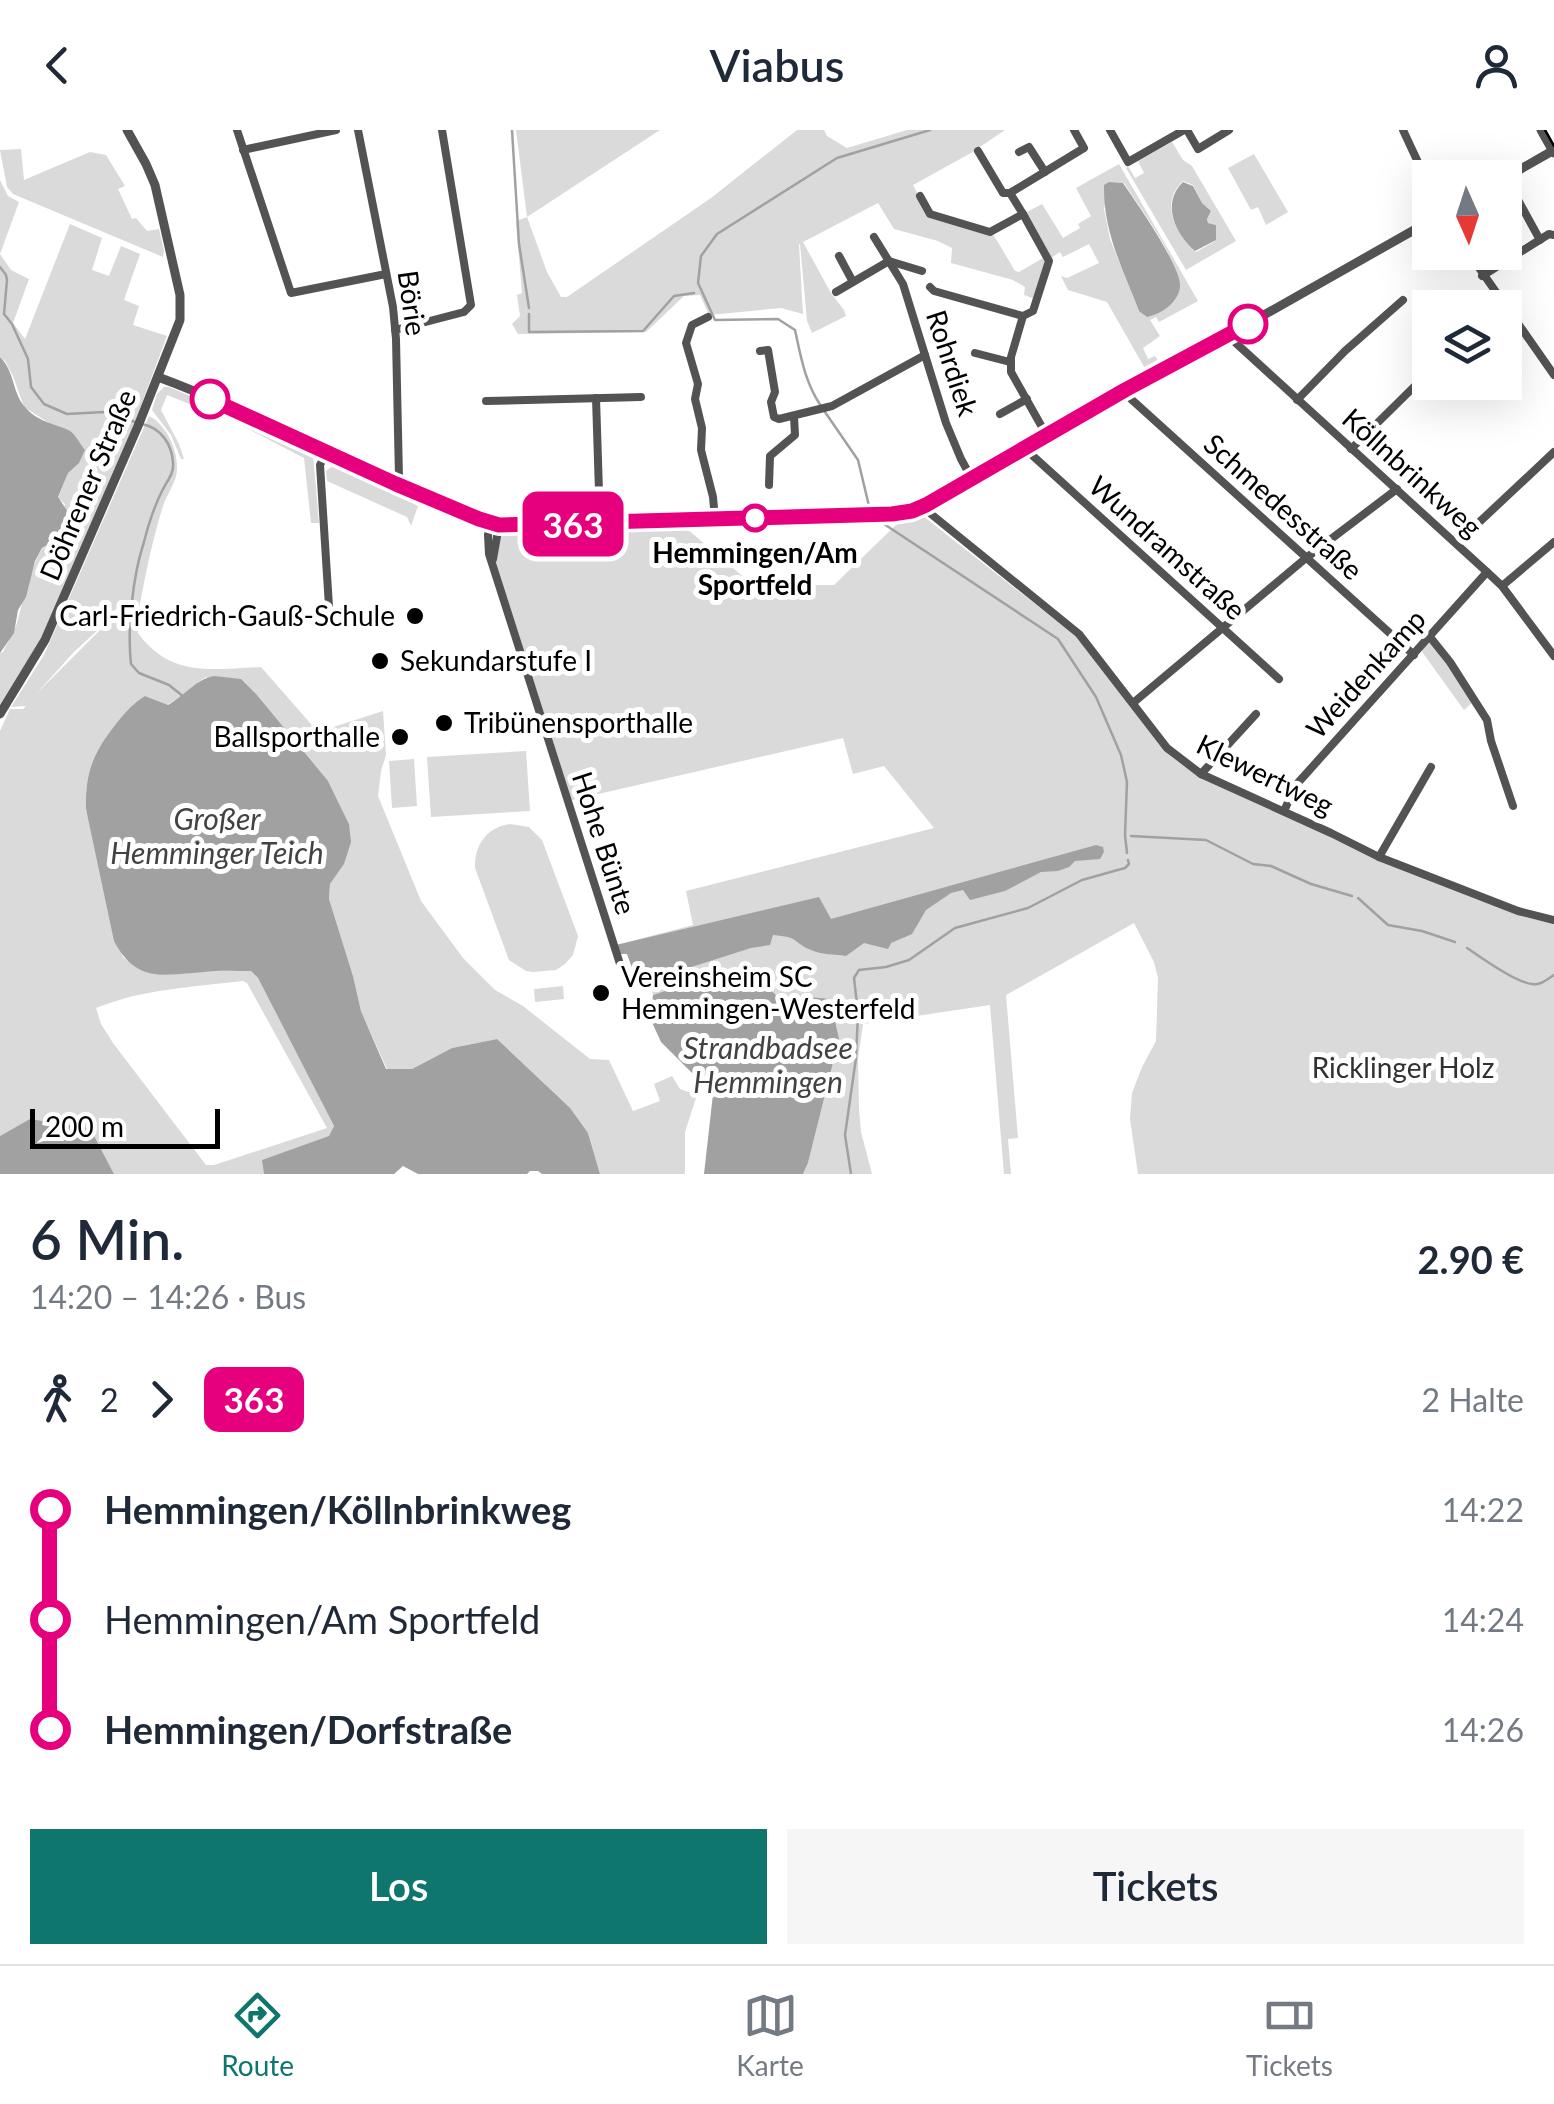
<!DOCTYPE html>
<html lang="de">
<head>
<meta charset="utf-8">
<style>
  body { margin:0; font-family:Lato,sans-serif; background:#f6f6f7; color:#1f2937; height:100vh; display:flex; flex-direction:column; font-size:38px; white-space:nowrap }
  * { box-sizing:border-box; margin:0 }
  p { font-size:32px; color:#747a83 }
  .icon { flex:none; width:55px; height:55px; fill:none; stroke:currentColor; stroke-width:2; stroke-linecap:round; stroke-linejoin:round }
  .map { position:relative; height:1044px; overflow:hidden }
  .side { display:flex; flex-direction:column; background:#fff; flex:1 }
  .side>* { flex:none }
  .badge { padding:0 20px; border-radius:15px; font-size:35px; line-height:65px }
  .needle { width:65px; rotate:177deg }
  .tools { position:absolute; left:1412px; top:30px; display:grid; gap:20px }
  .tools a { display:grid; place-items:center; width:110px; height:110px; border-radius:0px; background:#fff; box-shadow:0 10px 40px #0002; font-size:50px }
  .scale { position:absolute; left:30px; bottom:25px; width:190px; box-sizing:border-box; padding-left:10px; border:5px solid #000; border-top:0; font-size:28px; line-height:35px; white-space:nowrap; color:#000; -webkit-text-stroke:8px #fff; paint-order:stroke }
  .map>.badge { position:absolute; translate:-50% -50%; box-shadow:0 0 0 5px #fff }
  .legs { display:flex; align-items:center; gap:15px; height:110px; padding:0 30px; font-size:32px }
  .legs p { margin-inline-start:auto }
  .summary { display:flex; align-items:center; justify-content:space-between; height:170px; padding:0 30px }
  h1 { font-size:55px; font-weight:600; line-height:75px }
  .button { display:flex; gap:20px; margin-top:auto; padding:20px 30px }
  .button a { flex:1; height:115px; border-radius:0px; background:#0f766e; color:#fff; font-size:40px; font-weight:600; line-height:115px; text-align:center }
  .button a+a { background:#f6f6f7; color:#1f2937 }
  ul { padding:0 30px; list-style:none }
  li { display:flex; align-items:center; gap:35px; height:110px; font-size:38px }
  li i { display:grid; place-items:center; width:15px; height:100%; margin:0 12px; background:currentColor }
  li i::after { content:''; width:25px; height:25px; margin:-12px; border:8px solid; border-radius:50%; background:#fff }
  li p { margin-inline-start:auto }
  li:first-child i { background:linear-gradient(#0000 50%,currentColor 0) }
  li:last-child i { background:linear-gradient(currentColor 50%,#0000 0) }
  header { display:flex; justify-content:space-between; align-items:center; height:130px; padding:0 30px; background:#fff; font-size:45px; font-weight:600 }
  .menu { display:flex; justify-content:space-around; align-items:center; height:140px; border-top:2px solid #e0e1e3; background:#fff; font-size:28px; color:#747a83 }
  .menu a { display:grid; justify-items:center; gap:5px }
  .menu .selected { color:#0f766e }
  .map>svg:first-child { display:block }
</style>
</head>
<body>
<header><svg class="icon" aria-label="back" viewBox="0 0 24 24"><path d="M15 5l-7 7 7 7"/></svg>Viabus<svg class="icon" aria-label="person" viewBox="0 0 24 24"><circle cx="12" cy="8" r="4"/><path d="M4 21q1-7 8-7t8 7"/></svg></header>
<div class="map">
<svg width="1554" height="1044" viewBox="0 0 1554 1044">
  <rect width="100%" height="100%" fill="#fff"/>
  <!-- green -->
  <g fill="#dadada" fill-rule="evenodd">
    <path d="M516 0H660L527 87 547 142 561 167H567L711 68 797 0H824L827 6 847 18 907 0H1005L971 23 913 55 929 86 993 104 1015 141 1019 142 1043 128 1045 132 1035 169 1024 165 1025 157 1013 150 951 133 952 118 938 111 894 99 878 73 803 112 831 163 844 180 846 186 812 203 807 191 800 114 799 115 803 184 781 178 709 185 700 165 684 166 646 202 518 204 512 194 520 186 517 165 522 163 516 91 527 87Z"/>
    <path d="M1172 12 1183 30 1192 36 1236 111 1186 140 1126 38 1128 36 1135 48 1144 43 1138 31ZM1183 51 1193 55 1202 73 1211 81 1207 89 1208 93 1216 95 1215 111 1196 122C1176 105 1159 73 1183 51Z"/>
    <path d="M21 19 24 50 90 22 106 25 125 56 118 59 132 89 136 88 147 101 159 99 164 121 163 127 13 64 7 57 0 20Z"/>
    <path d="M1254 24 1288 82 1266 95 1258 77 1251 80 1228 38Z"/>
    <path d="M1119 34 1198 171 1159 192 1156 187 1150 190 1160 206 1143 218 1148 229 1155 226 1161 235 1147 242 1107 172 1068 160 1061 146 1067 148 1099 133 1089 114 1063 127 1060 122 1051 128 1025 83 1042 74 1063 108 1080 98 1078 94 1091 86 1076 58ZM1109 52 1124 53C1142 81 1176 125 1180 157L1139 181 1110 109 1104 79Z"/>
    <path d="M0 50 8 66 19 72 0 124 11 140 29 149 13 193 25 209 70 94 102 108 92 140 109 146 121 116 140 124 124 170 139 176 133 195 167 206 128 310 41 509 0 577V523L3 522C7 513 14 502 17 493 21 478 34 427 43 418 47 414 52 412 57 409L65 374 58 368 68 342 79 333 55 297 24 277 13 246 5 231 0 227Z"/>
    <path d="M164 257H169L235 285 313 324 319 393H311L304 328 237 293 167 265 161 280 179 314 184 329H181L171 305 152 280 157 264Z"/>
    <path d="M149 286C166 294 178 320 177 339 177 351 167 364 163 376 152 411 145 447 138 484L125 482V475L105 485 100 498 74 522 36 564 110 490 126 484 138 486V503C171 548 211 539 261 537L318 602 383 581 386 625 381 641 378 666 421 771 463 828 495 860 523 876 590 929 609 930 633 981 660 971 654 954 672 946 680 959 697 965 685 1002V1044H600L588 1003 497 909 452 918 412 939H387L361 881 353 846 329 769 330 754 344 734 349 694 328 651 206 547C192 555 182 567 167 575L145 566C132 574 125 584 115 595 93 623 85 643 86 679L123 827C151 850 166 845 201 842 218 840 235 841 251 841L258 848 334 996 330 1006 263 1030 264 1044H114L90 998 31 989 0 1006V601L10 579H23L26 576 11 577 44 525ZM243 851 247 853 327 998 214 1035H206L113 913 101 894 96 878C142 859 194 857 243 851Z"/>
    <path d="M334 335 418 376 411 396 407 387 327 351 326 341Z"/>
    <path d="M923 386 1077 507 1169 625 1200 648 1327 704 1379 730 1482 771 1554 792V1044H1138L1130 989 1132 963 1142 937 1156 911 1158 848 1154 832 1134 793 1006 865 1018 1008 1008 1009 1011 1044H1004L990 875 863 894 858 929 859 979 861 1002 872 1044H803L808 1033 839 909 809 867 789 877 761 851 703 848 653 865 650 856 638 854 627 824H619L616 815 693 795 686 761 934 698 884 636 853 644 843 608 572 670 496 435C496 423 494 414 502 406L686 398 753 455H834L901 390Z"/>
    <path d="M1430 507 1475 570 1464 580 1420 519Z"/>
    <path d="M526 621 530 681 431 687 427 627Z"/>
    <path d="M414 629 417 676 392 678 389 631Z"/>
    <path d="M510 694 529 697 542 710 578 806 573 825 565 834 556 840 533 842 526 841 509 830 475 738C474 715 487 697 510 694Z"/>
    <path d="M563 856 564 869 535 872 534 859Z"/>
  </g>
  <!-- water -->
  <g fill="#a1a1a1">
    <path d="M1109 52 1123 53C1136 72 1182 137 1180 157 1178 173 1161 184 1147 187L1139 181C1123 139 1103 102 1104 55Z"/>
    <path d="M1183 52 1193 56 1202 73 1211 81 1207 89 1208 93 1216 95V110L1195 121C1175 104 1161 73 1183 52Z"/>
    <path d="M0 227C15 241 12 264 26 278 39 293 55 293 70 301 76 305 80 314 85 320L79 333 68 343 58 367 68 382 57 409 42 418 35 431 26 467 18 480 14 503 0 523Z"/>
    <path d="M214 546 241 549 256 564 328 651 349 694 351 712 344 734 330 754 329 769 353 846 361 881 386 939H412L452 918 497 909 570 978 588 1003 600 1044H542L538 1041H530L527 1044H418L403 1036 394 1044H264L262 1030 329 1006 334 996 258 848 251 841C236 841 219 840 204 842 163 845 137 854 114 811L86 679C85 643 93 623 115 595 124 584 132 574 145 566L168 575C184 566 196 549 214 546Z"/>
    <path d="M1096 715 1103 717 1104 722 1100 729 1075 731 1069 737 1058 741 1041 742 1005 761 970 770 963 760 951 763 926 780 912 804 891 813 888 819 864 813 846 826C835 824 821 825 811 820 792 812 800 807 773 805L770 815 751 818 638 854 627 824H619L616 815 819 767 831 789Z"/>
    <path d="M741 844 761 851 789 877 809 867 830 869 839 909 808 1033 803 1044H704L713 964 661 912 650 888 653 865 703 848Z"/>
    <path d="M30 989 90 998 114 1044H0V1006Z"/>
  </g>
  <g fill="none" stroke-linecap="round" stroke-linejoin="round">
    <!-- stream -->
    <g stroke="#a1a1a1" stroke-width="2.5">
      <path d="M512 0 519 114 529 178"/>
      <path d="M0 137 6 145 7 150 4 184 12 194 28 229 31 257 44 274 67 284 104 282 135 292"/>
      <path d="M529 184V202L643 201 674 166 694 163"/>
      <path d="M821 276C805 253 801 227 795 200L778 189 715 190 698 153 701 126 717 104 837 28 930 0"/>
      <path d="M825 282 858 330 870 380"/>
      <path d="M142 294C161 298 172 314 173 333 174 344 167 351 162 361 155 375 148 396 144 412 133 445 127 499 131 534L139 543 169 555 184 567"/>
      <path d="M881 392 1058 509 1096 567 1121 625 1127 652 1125 705 1127 723"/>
      <path d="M1131 706 1206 710 1253 734 1271 736 1311 754 1352 766"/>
      <path d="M1358 768 1388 795 1422 801 1455 812"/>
      <path d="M1467 818C1482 828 1515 852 1532 854 1540 856 1547 849 1554 845"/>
      <path d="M851 1044 845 1005 856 928 858 883 854 848 859 840 886 837 909 830 955 798 1028 778 1082 750 1125 738 1129 734 1128 730"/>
    </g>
    <!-- minor -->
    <g stroke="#535353" stroke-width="8">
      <path d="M237 0 291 163 386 144"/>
      <path d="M358 0 393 177 396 209 399 348 396 354"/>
      <path d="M1110 0 1128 32 1184 0"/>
      <path d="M1187 0 1198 19 1229 0"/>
      <path d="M1403 0 1430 58"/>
      <path d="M243 20 336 0"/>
      <path d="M1019 22 1029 17 1045 42"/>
      <path d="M1506 48 1540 110"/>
      <path d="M1010 63 1084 18 1074 0"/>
      <path d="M920 66 930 84 990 102 1023 84 1010 63H1003L978 21"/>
      <path d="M1023 84 1049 131 1033 181 1023 186 1011 227V242L1047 306"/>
      <path d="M874 107 903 154 946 293 961 329 972 349"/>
      <path d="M1468 122 1554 245"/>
      <path d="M839 126 853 152"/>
      <path d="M1482 146 1549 104 1554 105"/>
      <path d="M930 157 934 161 1023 186"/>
      <path d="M836 162 889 131 922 141"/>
      <path d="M708 187 692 195 686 213 698 254 695 269 702 298 701 320 713 367 715 389"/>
      <path d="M395 200 464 182 471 175 442 0"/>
      <path d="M1227 205 1487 442 1502 456 1554 526"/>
      <path d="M760 221 768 220 775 262 771 272 774 287 779 289 832 276 925 225"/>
      <path d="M975 223 1010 232"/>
      <path d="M1125 260 1131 269 1414 525"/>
      <path d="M596 268 600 393"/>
      <path d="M1297 270 1345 221 1403 170"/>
      <path d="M486 271 641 267"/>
      <path d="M1000 284 1027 269"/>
      <path d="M1027 318 1033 326 1279 549"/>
      <path d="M1351 319 1430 241"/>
      <path d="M326 323 320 335 330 492"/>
      <path d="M769 355 770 326 795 305 794 286"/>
      <path d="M925 375 931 384 1079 504 1167 618 1201 644 1331 703 1379 727 1518 781 1554 790"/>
      <path d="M490 393 488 405 489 424 620 834"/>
      <path d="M1457 413 1554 322"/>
      <path d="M493 429 499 395"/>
      <path d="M1502 456 1554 412"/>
      <path d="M1430 507 1450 532 1487 590 1491 611 1513 676"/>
      <path d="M1133 573 1306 428 1397 359"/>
      <path d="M1201 644 1256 584"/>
      <path d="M1284 681 1296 655 1487 442"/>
      <path d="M1379 727 1431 637"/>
    </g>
    <!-- tertiary -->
    <g stroke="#535353" stroke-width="9">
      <path d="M1541 0 1554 23"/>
      <path d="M1505 48 1554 20"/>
      <path d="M158 247C245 279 327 325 413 361 441 373 469 389 499 395L902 383 936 369 1125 260 1248 194 1430 91"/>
      <path d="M0 584 45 510 138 296 180 190V165L155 55 146 34 127 0"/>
    </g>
    <!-- tram -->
    <path stroke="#000" stroke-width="2.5" d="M1545 0 1554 16"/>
  </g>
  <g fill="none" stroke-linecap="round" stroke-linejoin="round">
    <defs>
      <path id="line-1" d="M210 269 396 354 479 389 499 395 892 384 912 381 926 375 1125 260 1248 194"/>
    </defs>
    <!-- line-1 casing -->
    <use href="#line-1" stroke="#fff" stroke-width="22"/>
    <!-- line-1 -->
    <use href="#line-1" stroke="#e6007e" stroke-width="15"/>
  </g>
  <!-- markers -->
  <g fill="#fff" stroke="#e6007e" stroke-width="5">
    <circle cx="1248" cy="194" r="18"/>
    <circle cx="210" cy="269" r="18"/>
    <circle cx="755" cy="388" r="12"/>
  </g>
  <g fill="#000" stroke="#fff" stroke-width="4">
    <circle cx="415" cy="486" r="10"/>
    <circle cx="380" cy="531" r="10"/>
    <circle cx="444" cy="593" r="10"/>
    <circle cx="400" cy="607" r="10"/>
    <circle cx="601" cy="863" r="10"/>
  </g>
  <g text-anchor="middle" stroke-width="10" stroke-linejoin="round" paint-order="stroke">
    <!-- street labels -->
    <g font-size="28" fill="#000" stroke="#fff">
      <text transform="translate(412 173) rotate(82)" y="10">Börie</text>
      <text transform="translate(952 233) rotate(72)" y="10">Rohrdiek</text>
      <text transform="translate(1412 343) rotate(42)" y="10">Köllnbrinkweg</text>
      <text transform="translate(88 355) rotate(-67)" y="10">Döhrener Straße</text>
      <text transform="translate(1283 377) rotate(42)" y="10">Schmedesstraße</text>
      <text transform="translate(1167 418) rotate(42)" y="10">Wundramstraße</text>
      <text transform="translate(1366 544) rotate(-48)" y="10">Weidenkamp</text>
      <text transform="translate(1265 645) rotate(26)" y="10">Klewertweg</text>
      <text transform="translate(604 713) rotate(72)" y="10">Hohe Bünte</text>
    </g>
    <!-- stop labels -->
    <g font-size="28" font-weight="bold" fill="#000" stroke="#fff">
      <text x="755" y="433">Hemmingen/Am<tspan x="755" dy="32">Sportfeld</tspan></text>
    </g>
    <!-- poi labels -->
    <g font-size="28" fill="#000" stroke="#fff" text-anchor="start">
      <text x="395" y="496" text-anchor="end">Carl-Friedrich-Gauß-Schule</text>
      <text x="400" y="541">Sekundarstufe I</text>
      <text x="464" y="603">Tribünensporthalle</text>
      <text x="380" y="617" text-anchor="end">Ballsporthalle</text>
      <text x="621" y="857">Vereinsheim SC<tspan x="621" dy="32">Hemmingen-Westerfeld</tspan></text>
    </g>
    <!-- park labels -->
    <g font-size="28" fill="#313131" stroke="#fff">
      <text x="1403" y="948">Ricklinger Holz</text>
    </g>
    <!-- water labels -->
    <g font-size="30" font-style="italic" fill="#424242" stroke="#fff">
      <text x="217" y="700">Großer<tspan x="217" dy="34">Hemminger Teich</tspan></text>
      <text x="768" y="929">Strandbadsee<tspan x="768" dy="34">Hemmingen</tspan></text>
    </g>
  </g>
</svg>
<div class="tools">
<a><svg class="needle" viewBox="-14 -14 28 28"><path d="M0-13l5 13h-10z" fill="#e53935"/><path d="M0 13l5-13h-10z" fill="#747a83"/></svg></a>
<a><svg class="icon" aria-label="layers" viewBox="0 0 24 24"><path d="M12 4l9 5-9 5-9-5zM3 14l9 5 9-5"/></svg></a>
</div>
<div class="scale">200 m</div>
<b class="badge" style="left:573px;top:394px;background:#e6007e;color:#fff">363</b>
</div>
<section class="side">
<div class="summary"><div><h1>6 Min.</h1><p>14:20 – 14:26 · Bus</p></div><b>2.90 €</b></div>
<div class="legs"><svg class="icon" aria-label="walk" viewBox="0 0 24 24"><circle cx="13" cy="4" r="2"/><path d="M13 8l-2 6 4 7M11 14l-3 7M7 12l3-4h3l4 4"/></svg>2<svg class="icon" aria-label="forward" viewBox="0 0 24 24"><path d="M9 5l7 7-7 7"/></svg><b class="badge" style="background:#e6007e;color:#fff">363</b><p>2 Halte</p></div>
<ul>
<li><i style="color:#e6007e"></i><b>Hemmingen/Köllnbrinkweg</b><p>14:22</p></li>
<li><i style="color:#e6007e"></i><span>Hemmingen/Am Sportfeld</span><p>14:24</p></li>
<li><i style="color:#e6007e"></i><b>Hemmingen/Dorfstraße</b><p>14:26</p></li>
</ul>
<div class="button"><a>Los</a><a>Tickets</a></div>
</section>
<nav class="menu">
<a class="selected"><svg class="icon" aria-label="directions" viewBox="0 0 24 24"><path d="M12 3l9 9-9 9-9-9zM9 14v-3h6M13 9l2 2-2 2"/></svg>Route</a>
<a><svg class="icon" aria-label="map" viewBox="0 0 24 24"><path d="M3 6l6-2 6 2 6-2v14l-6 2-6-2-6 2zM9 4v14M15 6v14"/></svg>Karte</a>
<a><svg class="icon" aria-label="tickets" viewBox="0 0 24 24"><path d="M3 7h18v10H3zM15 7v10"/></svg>Tickets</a>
</nav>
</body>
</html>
